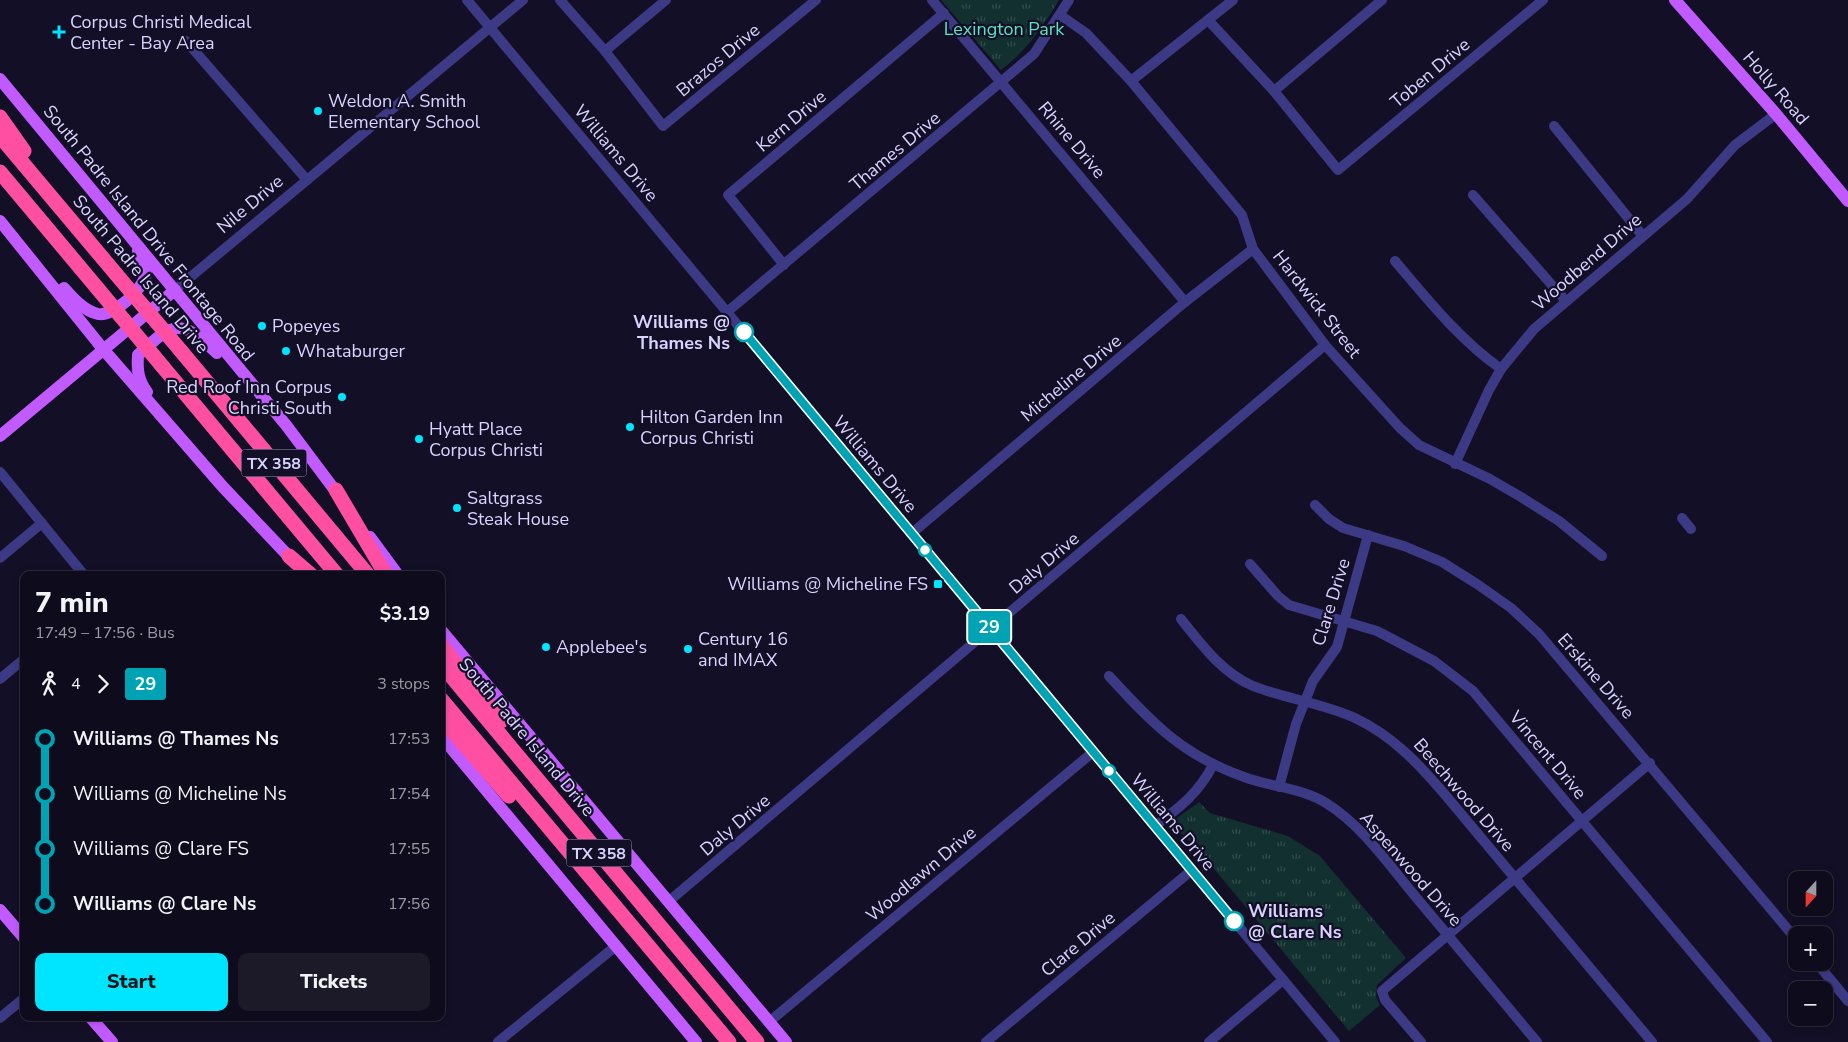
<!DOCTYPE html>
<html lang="en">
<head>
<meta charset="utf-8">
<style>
  body { margin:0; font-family:"Nunito Sans",sans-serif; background:#1c1929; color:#f1f3f6; height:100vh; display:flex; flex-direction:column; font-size:19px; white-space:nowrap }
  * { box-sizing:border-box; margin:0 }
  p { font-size:16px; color:#9b9ba3 }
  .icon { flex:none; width:28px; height:28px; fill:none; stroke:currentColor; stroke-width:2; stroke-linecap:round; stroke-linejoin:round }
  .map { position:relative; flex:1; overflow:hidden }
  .panel { position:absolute; left:20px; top:571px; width:425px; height:450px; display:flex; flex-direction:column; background:#0e0b1c; border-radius:10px; box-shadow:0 2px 8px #0003,0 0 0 1px #2e2b3b }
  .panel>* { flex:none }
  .badge { padding:0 10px; border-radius:4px; font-size:18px; line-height:32px }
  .needle { width:32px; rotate:201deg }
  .buttons { position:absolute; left:1788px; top:871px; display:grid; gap:10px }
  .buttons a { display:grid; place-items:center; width:45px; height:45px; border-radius:10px; background:#0e0b1c; box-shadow:0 2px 8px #0003,0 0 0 1px #2e2b3b; font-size:25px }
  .map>.badge { position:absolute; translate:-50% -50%; box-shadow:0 0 0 2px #fff }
  .legs { display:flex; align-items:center; gap:8px; height:55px; padding:0 15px; font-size:16px }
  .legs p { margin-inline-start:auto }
  .head { display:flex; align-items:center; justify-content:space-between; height:85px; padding:0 15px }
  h1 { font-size:28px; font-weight:800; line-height:38px }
  .action { display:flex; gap:10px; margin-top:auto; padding:10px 15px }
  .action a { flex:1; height:58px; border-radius:10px; background:#00e5ff; color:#111; font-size:20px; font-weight:800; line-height:58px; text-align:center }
  .action a+a { background:#1c1929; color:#f1f3f6 }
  ul { padding:0 15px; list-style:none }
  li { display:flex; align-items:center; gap:18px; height:55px; font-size:19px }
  li i { display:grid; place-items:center; width:8px; height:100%; margin:0 6px; background:currentColor }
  li i::after { content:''; width:12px; height:12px; margin:-6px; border:4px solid; border-radius:50%; background:#0e0b1c }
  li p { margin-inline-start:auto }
  li:first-child i { background:linear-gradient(#0000 50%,currentColor 0) }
  li:last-child i { background:linear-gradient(currentColor 50%,#0000 0) }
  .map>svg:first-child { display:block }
</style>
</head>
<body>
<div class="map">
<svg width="1848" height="1042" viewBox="0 0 1848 1042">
  <defs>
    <pattern id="park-tufts" width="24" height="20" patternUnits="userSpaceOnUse" patternTransform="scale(1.25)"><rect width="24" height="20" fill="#12302f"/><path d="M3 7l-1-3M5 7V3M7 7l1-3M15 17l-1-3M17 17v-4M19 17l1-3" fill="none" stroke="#344d4e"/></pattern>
  </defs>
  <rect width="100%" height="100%" fill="#130f26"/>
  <!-- park -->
  <g fill="url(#park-tufts)">
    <path d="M941 0H1059C1043 27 1026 51 1001 70Z"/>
    <path d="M1199 802 1210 813 1288 836 1320 856 1406 958 1377 985 1376 997 1380 1005 1349 1031 1195 846 1170 823Z"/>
  </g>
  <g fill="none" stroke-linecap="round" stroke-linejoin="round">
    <!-- minor -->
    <g stroke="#3d3a85" stroke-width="10">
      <path d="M467 0 1335 1042"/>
      <path d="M560 0 605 51 663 126 816 0"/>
      <path d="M932 0 1185 302"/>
      <path d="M1060 15 1086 33 1131 81 1242 215 1253 249 1325 345 1400 428 1419 445 1490 479 1521 497 1559 521 1602 556"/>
      <path d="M1209 21 1274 91 1338 170 1543 0"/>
      <path d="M186 41 307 180"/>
      <path d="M605 51 666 0"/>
      <path d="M1131 81 1233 0"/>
      <path d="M1274 91 1382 0"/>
      <path d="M1554 126 1642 235"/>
      <path d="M1473 195 1565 300"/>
      <path d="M1395 261C1428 300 1459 339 1501 369"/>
      <path d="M784 265 728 195 944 13"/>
      <path d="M175 290 523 0"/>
      <path d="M727 312 1034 54 1069 0"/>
      <path d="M1455 464 1489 390 1501 369 1534 329 1687 199 1735 145 1776 114"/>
      <path d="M0 472 84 575"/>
      <path d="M1315 505 1329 519 1343 528 1404 546 1442 562 1477 584 1511 608 1539 634 1796 939"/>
      <path d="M1682 518 1691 529"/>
      <path d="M911 534 1185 302 1253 249"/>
      <path d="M0 558 42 523"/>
      <path d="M1250 564 1278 596 1289 605 1377 631 1434 661 1473 691 1767 1042"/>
      <path d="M1181 619C1201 644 1222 673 1253 686 1286 699 1322 703 1355 718 1393 736 1420 765 1447 797L1652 1042"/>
      <path d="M1109 676C1152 723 1182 755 1244 777 1271 787 1302 788 1326 803 1363 826 1388 864 1415 896 1456 945 1497 994 1537 1042"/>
      <path d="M0 679 24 659"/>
      <path d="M1279 787 1296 724 1313 681 1337 647 1368 535"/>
      <path d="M1155 826C1180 807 1198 794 1213 765"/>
      <path d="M668 902 1325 345"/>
      <path d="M1816 962 1848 1001"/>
      <path d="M0 1018 24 998"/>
      <path d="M769 1022 1093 752"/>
      <path d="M498 1042 616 946"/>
      <path d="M986 1042 1192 870"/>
      <path d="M1209 1042 1283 980"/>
      <path d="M1421 1042 1385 1000 1382 991 1650 763"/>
    </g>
    <!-- major -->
    <g stroke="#c25bff" stroke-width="12">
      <path d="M1675 0 1776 114 1848 201"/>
      <path d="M0 79 286 425 340 497"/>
      <path d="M0 221 103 349 223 487 296 564"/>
      <path d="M64 288C73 298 84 311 98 314 113 317 145 288 146 273 146 266 140 257 138 251"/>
      <path d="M147 392C138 380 137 370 138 355 175 321 179 318 217 353"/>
      <path d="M0 436 175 290"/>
      <path d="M370 537 398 575"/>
      <path d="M441 630 786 1042"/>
      <path d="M441 736 696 1042"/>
      <path d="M0 910 24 938"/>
      <path d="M91 1018 112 1042"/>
    </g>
    <!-- highway -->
    <g stroke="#ff4fa3" stroke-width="15">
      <path d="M0 117 24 151"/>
      <path d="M0 136 116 274"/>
      <path d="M0 172 98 289"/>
      <path d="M181 351 368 575"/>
      <path d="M163 367 337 575"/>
      <path d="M336 490 386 575"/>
      <path d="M289 556 311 575"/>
      <path d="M441 645 501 721"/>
      <path d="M441 664 757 1042"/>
      <path d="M441 699 729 1042"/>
      <path d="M441 718 509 796"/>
    </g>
    <!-- highway-bridge -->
    <g stroke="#ff4fa3" stroke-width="15">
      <path d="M116 274 181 351"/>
      <path d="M98 289 163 367"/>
    </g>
  </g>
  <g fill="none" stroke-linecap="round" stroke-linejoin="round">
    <defs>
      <path id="line-1" d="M744 332 1234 921"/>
    </defs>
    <!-- line-1 casing -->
    <use href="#line-1" stroke="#fff" stroke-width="11"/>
    <!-- line-1 -->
    <use href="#line-1" stroke="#00a3b4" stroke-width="8"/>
  </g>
  <!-- markers -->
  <g fill="#00e5ff" stroke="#130f26" stroke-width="2">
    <path d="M56.5 24.5h5v5h5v5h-5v5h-5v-5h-5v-5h5z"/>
    <circle cx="318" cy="111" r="5"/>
    <circle cx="262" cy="326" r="5"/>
    <circle cx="286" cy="351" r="5"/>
    <circle cx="342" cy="397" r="5"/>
    <circle cx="630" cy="427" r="5"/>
    <circle cx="419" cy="439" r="5"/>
    <circle cx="457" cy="508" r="5"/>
    <rect x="933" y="579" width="10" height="10" rx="2.5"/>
    <circle cx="546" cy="647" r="5"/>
    <circle cx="688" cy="649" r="5"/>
  </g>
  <g fill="#fff" stroke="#00a3b4" stroke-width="2.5">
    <circle cx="744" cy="332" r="9"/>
    <circle cx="925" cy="550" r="6"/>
    <circle cx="1109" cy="771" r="6"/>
    <circle cx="1234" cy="921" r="9"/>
  </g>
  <g text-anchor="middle" stroke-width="4.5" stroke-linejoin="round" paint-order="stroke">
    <!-- shield labels -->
    <g fill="#130f26" stroke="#9e99be" stroke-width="1">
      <rect x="241.5" y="449.5" width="65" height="27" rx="4"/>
      <rect x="566.5" y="839.5" width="65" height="27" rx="4"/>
    </g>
    <g font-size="16" font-weight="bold" fill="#d9d4ff">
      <text x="274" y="469">TX 358</text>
      <text x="599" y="859">TX 358</text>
    </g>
    <!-- poi labels -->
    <g font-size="18" fill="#d9d4ff" stroke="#130f26" text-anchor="start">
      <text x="70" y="28">Corpus Christi Medical<tspan x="70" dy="21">Center - Bay Area</tspan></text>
      <text x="328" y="107">Weldon A. Smith<tspan x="328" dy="21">Elementary School</tspan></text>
      <text x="272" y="332">Popeyes</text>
      <text x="296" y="357">Whataburger</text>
      <text x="332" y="393" text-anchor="end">Red Roof Inn Corpus<tspan x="332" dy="21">Christi South</tspan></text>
      <text x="640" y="423">Hilton Garden Inn<tspan x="640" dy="21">Corpus Christi</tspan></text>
      <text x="429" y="435">Hyatt Place<tspan x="429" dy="21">Corpus Christi</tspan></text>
      <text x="467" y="504">Saltgrass<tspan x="467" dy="21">Steak House</tspan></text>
      <text x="928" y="590" text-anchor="end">Williams @ Micheline FS</text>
      <text x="698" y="645">Century 16<tspan x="698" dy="21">and IMAX</tspan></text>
      <text x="556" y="653">Applebee's</text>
    </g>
    <!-- park labels -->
    <g font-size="18" fill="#5fe0c0" stroke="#130f26">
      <text x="1004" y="35">Lexington Park</text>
    </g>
    <!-- street labels -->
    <g font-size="18" fill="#d9d4ff" stroke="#130f26">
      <text transform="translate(718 60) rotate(-40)" y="6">Brazos Drive</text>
      <text transform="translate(1430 73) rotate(-40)" y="6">Toben Drive</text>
      <text transform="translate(1776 88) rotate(49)" y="6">Holly Road</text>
      <text transform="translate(791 121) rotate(-40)" y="6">Kern Drive</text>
      <text transform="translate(1072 140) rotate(50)" y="6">Rhine Drive</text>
      <text transform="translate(895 151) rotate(-40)" y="6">Thames Drive</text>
      <text transform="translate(616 153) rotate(50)" y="6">Williams Drive</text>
      <text transform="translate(250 204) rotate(-40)" y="6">Nile Drive</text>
      <text transform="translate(149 233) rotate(51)" y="6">South Padre Island Drive Frontage Road</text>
      <text transform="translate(1587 262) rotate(-41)" y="6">Woodbend Drive</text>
      <text transform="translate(141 274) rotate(50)" y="6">South Padre Island Drive</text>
      <text transform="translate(1317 304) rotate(52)" y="6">Hardwick Street</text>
      <text transform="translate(1071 378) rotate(-40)" y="6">Micheline Drive</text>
      <text transform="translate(875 464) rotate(50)" y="6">Williams Drive</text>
      <text transform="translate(1044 563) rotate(-40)" y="6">Daly Drive</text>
      <text transform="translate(1331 602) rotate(-73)" y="6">Clare Drive</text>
      <text transform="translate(1596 676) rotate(49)" y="6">Erskine Drive</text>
      <text transform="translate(527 737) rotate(50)" y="6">South Padre Island Drive</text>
      <text transform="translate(1548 755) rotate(50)" y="6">Vincent Drive</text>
      <text transform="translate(1464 795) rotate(49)" y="6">Beechwood Drive</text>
      <text transform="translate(1173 822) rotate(50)" y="6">Williams Drive</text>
      <text transform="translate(735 825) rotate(-40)" y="6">Daly Drive</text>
      <text transform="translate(1411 869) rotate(49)" y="6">Aspenwood Drive</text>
      <text transform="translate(921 874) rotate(-40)" y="6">Woodlawn Drive</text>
      <text transform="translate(1078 944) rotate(-40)" y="6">Clare Drive</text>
    </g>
    <!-- stop labels -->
    <g font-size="18" font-weight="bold" fill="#d9d4ff" stroke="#130f26" text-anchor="end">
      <text x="730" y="328">Williams @<tspan x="730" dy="21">Thames Ns</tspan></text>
      <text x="1248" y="917" text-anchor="start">Williams<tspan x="1248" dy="21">@ Clare Ns</tspan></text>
    </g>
  </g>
</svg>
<div class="buttons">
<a><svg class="needle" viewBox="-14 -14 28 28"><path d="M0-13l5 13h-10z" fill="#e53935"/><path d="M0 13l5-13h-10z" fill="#9b9ba3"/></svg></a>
<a>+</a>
<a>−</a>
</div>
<b class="badge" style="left:989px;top:627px;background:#00a3b4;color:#fff">29</b>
<section class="panel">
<div class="head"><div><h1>7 min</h1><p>17:49 – 17:56 · Bus</p></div><b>$3.19</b></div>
<div class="legs"><svg class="icon" aria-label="walk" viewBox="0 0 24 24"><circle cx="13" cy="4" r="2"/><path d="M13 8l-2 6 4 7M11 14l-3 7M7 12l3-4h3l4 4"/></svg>4<svg class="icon" aria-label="forward" viewBox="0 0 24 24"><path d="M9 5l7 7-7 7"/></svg><b class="badge" style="background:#00a3b4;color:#fff">29</b><p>3 stops</p></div>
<ul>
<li><i style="color:#00a3b4"></i><b>Williams @ Thames Ns</b><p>17:53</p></li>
<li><i style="color:#00a3b4"></i><span>Williams @ Micheline Ns</span><p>17:54</p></li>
<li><i style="color:#00a3b4"></i><span>Williams @ Clare FS</span><p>17:55</p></li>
<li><i style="color:#00a3b4"></i><b>Williams @ Clare Ns</b><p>17:56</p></li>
</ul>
<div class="action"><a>Start</a><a>Tickets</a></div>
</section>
</div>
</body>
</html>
